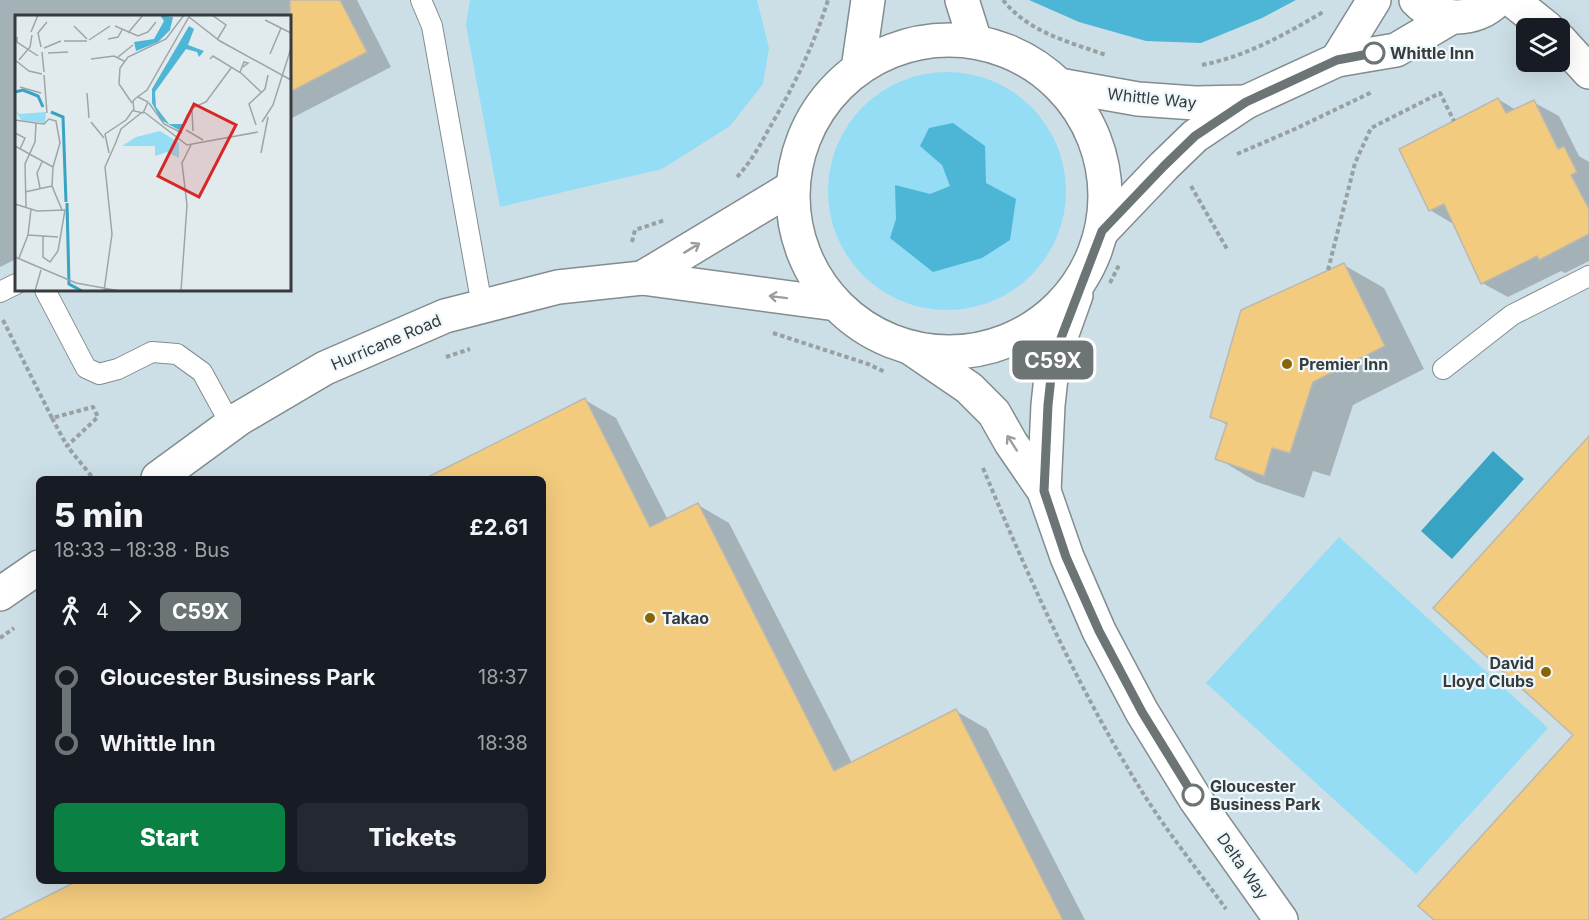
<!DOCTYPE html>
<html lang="en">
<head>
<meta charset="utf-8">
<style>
  body { margin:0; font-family:Inter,sans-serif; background:#242831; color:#f1f3f6; height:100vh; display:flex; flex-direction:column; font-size:22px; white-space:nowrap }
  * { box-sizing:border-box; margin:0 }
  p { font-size:20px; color:#9ea1a6 }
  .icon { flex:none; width:33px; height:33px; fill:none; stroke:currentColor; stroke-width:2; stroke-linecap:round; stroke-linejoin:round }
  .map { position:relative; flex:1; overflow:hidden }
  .details { position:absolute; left:36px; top:476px; width:510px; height:408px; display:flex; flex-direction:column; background:#171b24; border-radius:9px; box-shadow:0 6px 24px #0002 }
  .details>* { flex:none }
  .badge { padding:0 12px; border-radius:9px; font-size:21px; line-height:39px }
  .fabs { position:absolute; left:1516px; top:18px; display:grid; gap:12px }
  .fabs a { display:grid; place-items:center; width:54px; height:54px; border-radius:9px; background:#171b24; box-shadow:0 6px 24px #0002; font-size:30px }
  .map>.badge { position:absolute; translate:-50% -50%; box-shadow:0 0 0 3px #fff }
  .legs { display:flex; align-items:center; gap:9px; height:66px; padding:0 18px; font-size:20px }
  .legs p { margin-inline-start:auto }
  .head { display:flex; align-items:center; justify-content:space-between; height:102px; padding:0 18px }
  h1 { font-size:33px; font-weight:800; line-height:45px }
  .button { display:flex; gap:12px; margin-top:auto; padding:12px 18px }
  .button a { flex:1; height:69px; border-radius:9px; background:#0b8043; color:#fff; font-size:24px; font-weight:800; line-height:69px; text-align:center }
  .button a+a { background:#242831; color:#f1f3f6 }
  ul { padding:0 18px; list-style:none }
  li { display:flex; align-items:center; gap:21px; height:66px; font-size:22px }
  li i { display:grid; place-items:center; width:9px; height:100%; margin:0 8px; background:currentColor }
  li i::after { content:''; width:15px; height:15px; margin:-8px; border:4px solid; border-radius:50%; background:#171b24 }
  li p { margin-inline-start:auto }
  li:first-child i { background:linear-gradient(#0000 50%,currentColor 0) }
  li:last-child i { background:linear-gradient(currentColor 50%,#0000 0) }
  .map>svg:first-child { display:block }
</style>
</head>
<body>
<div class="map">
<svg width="1589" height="920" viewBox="0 0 1589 920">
  <rect width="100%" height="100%" fill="#e1ebee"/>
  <!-- built -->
  <path fill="#cddfe6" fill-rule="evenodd" d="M0 0H1589V920H0ZM16 16H290V290H16ZM1527 28H1560V62H1527ZM39 478H543V880H39Z"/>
  <!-- green -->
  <g fill="#95dcf5">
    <path d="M470 0H757L769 48 763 84 730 126 662 169 500 207 466 25Z"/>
    <circle cx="947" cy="191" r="119"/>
    <path d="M1339 537 1548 728 1416 874 1206 683Z"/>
  </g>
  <!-- forest -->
  <g fill="#4db5d5">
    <path d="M1029 0H1296L1262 18 1201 43 1146 41 1079 22Z"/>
    <path d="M953 123 985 146 986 183 1016 199 1010 240 982 258 933 272 890 238 896 219 895 185 930 194 950 186 942 165 920 146 929 128Z"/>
  </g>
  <!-- water -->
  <path fill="#39a3c3" d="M1493 451 1524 479 1452 559 1421 531Z"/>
  <!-- shadow -->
  <g fill="#0003">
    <path d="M0 0H357L391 67 290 119V16H16V259L0 267Z"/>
    <path d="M1498 99 1516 110 1533 102 1559 116 1579 156 1589 162V261L1565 273 1561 271 1508 297 1482 283 1455 225 1430 210Z"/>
    <path d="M1344 265 1384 288 1424 369 1353 405 1330 476 1313 471 1304 498 1257 482 1217 458 1227 425 1212 416Z"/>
    <path d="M585 400 616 418 668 520 698 505 729 523 852 763 956 711 987 729 1085 920H32L543 880V478H429Z"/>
  </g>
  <!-- building -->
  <g fill="#f3cb7e" stroke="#bcb8b0" stroke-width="1.5">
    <path d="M290 0H340L367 52 290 92Z"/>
    <path d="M1498 98 1506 113 1534 100 1558 149 1564 146 1577 172 1571 175 1589 209V234L1539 260 1537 256 1481 284 1444 204 1429 211 1399 149Z"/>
    <path d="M1344 263 1385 346 1313 382 1290 453 1272 448 1264 476 1215 459 1227 423 1210 417 1241 310Z"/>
    <path d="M585 398 650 527 698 503 834 771 956 709 1063 920H0L79 880H543V478H426Z"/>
    <path d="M1589 436V920H1434L1418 906 1573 735 1433 608Z"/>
  </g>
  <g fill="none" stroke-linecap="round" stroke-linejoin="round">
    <defs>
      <g id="lane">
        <path d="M421 0 432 26 482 306"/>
        <path d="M45 290 86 368 99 374 118 369 152 352 177 354 202 372 231 425"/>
        <path d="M0 292 16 284"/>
        <path d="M1443 369 1512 315 1589 276"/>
      </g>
      <g id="street">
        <path d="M1416 0C1437 22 1476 23 1497 0"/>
        <path d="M1512 0 1547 28"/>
        <path d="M1560 40 1589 72"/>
        <path d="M1337 60 1374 0"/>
        <path d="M1059 85 1138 99 1195 103 1246 102"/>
        <path d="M1102 231 1164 166 1195 136 1246 102 1337 60 1396 50 1452 17"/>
      </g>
      <g id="secondary">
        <path d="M962 0 975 41"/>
        <circle cx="949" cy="196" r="156"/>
        <path d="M858 69 868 0"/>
        <path d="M642 278 793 187"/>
        <path d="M912 349 969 388 994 413 1011 443 1044 491 1067 557 1099 631 1142 712 1196 800 1281 920"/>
        <path d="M158 478 240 418 325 368 445 316 558 287 642 278 836 304"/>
        <path d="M1044 491 1048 405 1053 359 1076 295"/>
        <path d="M0 594 39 567"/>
      </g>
    </defs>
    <!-- lane casing -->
    <use href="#lane" stroke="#838c8f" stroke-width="22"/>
    <!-- street casing -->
    <use href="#street" stroke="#838c8f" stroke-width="36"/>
    <!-- secondary casing -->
    <use href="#secondary" stroke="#838c8f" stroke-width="36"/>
    <!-- path -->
    <g stroke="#98a0a2" stroke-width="4" stroke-dasharray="4.5 3" stroke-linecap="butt">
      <path d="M1003 0C1028 32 1069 42 1106 55"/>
      <path d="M1202 65C1247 56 1284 35 1323 12"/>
      <path d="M1237 154 1295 129 1372 92"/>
      <path d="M737 177C751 162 760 145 770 127 794 86 814 45 828 0"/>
      <path d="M1191 186 1227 249"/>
      <path d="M632 242 635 230 665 220"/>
      <path d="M1328 270 1355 163 1371 128 1440 93 1454 121"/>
      <path d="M1110 283 1120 263"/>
      <path d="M3 320 52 418 93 407 98 417 67 446 93 478"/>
      <path d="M773 333 868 364 885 372"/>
      <path d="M446 357 470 349"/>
      <path d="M52 418 67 446"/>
      <path d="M983 468C1029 579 1078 688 1141 790 1167 832 1198 870 1226 909"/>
      <path d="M0 638 14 628"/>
    </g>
    <!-- lane -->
    <use href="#lane" stroke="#fff" stroke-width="20"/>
    <!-- street -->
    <use href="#street" stroke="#fff" stroke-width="33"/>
    <!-- secondary -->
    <use href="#secondary" stroke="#fff" stroke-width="33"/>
  </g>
  <!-- one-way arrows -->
  <defs><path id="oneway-shaft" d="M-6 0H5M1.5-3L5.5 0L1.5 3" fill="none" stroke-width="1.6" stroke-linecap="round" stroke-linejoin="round" transform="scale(1.5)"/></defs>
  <g stroke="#9b9d9e">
    <use href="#oneway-shaft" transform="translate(692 248) rotate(-31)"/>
    <use href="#oneway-shaft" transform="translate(778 297) rotate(-173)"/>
    <use href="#oneway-shaft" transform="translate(1012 443) rotate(-123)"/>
  </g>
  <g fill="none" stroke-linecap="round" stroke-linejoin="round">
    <defs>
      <path id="line-1" d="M1193 795 1142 712 1099 631 1066 557 1044 491 1048 405 1053 359 1102 231 1164 166 1195 136 1246 102 1337 60 1374 53"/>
    </defs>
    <!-- line-1 casing -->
    <use href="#line-1" stroke="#fff" stroke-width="14"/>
    <!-- line-1 -->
    <use href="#line-1" stroke="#6c7476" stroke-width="9"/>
  </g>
  <!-- markers -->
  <g fill="#fff" stroke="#6c7476" stroke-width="3">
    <circle cx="1374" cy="53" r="10"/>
    <circle cx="1193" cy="795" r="10"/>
  </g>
  <g fill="#896402" stroke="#eef8fc" stroke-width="2">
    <circle cx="1287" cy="364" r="6"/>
    <circle cx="650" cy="618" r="6"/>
    <circle cx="1546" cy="672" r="6"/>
  </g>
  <g text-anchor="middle" stroke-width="4.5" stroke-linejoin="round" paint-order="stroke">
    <!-- stop labels -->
    <g font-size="16" font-weight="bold" fill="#373b3c" stroke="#eef8fc" text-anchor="start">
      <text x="1390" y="59">Whittle Inn</text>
      <text x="1210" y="792">Gloucester<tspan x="1210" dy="18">Business Park</tspan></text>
    </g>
    <!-- street labels -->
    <g font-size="16" fill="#373b3c" stroke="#eef8fc">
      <text transform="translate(1152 98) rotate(6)" y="6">Whittle Way</text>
      <text transform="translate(386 342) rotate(-23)" y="6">Hurricane Road</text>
      <text transform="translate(1243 866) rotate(55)" y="6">Delta Way</text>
    </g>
    <!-- poi labels -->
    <g font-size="16" font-weight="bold" fill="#373b3c" stroke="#eef8fc" text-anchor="start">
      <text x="1299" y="370">Premier Inn</text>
      <text x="662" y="624">Takao</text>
      <text x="1534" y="669" text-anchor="end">David<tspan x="1534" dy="18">Lloyd Clubs</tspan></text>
    </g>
  </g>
  <!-- overview -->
  <g transform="translate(15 15)">
    <rect width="276" height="276" fill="#e1ebee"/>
    <path d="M0 95 4 99 31 97 30 108 6 105ZM145 116 164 128V143L152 137 140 141V131H107L121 122Z" fill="#95dcf5"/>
    <path d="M145 0 158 2 155 15 143 27 121 36 119 27 139 24 149 6ZM174 11 179 14 173 30 189 36 184 42 182 37 171 34 140 77 141 92 154 109H168L172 99V107L164 115 146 105 137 88V74Z" fill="#4db5d5"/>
    <path fill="none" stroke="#39a3c3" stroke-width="3" d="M0 77 8 75 23 81 28 92M36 97 48 102 51 187M52 188 54 269 67 276"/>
    <path fill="none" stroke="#9da5a7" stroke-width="1.5" d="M197 0 211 10 202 25M174 2 205 26 276 65M250 5 276 18M59 11 72 24M100 11 123 21 133 17 141 7M16 17 23 0M113 18 128 0M2 22V27L23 41M93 24 103 22 107 15M74 25 95 11M49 26H72M26 32 23 18 32 7M29 33 46 26M27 37 29 57M33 38 53 37M255 39 266 13M103 42 118 30M76 44 99 41 109 46M195 44 198 41 226 58 246 77M0 45 14 56 27 59M4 45 15 32 17 20M225 57 229 47 233 48 228 52M29 60 32 98M5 72 26 78M72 78 74 103M123 82 133 87 128 98 119 96 118 86 121 83 132 75 175 0M117 88 104 69 105 53 113 42 151 24 169 0M134 88 149 109 167 118M177 93 191 87 216 53M177 96 178 116M129 97 172 130 243 117M0 105 21 108M76 107 89 123M247 107 258 90 276 33M241 110 234 89 250 74 253 60M171 115 188 125M0 118 10 123 5 134M101 127 106 114 126 98M0 131 38 152 37 171 47 195M94 138 90 119 111 105 118 95M246 138 253 102M25 173 22 158 27 147M10 177 37 171M0 189 22 196 50 195 43 236 35 247 28 242V221M11 192 10 149 20 127 21 108 29 109 34 104 41 106 45 128 38 152M13 220 43 222M0 242 61 268 105 276M4 243 13 220 16 194M20 276 26 255M89 276 97 219 90 152 101 127M166 276 172 190 167 148 176 130"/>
    <path fill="#d62828" fill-opacity="0.15" stroke="#d62828" stroke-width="3" d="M179 89 221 110 184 182 143 161Z"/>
    <rect width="276" height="276" fill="none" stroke="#373b3c" stroke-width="3"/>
  </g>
</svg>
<div class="fabs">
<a><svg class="icon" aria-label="layers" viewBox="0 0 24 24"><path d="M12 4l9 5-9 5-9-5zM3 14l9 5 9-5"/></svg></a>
</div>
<b class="badge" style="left:1053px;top:360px;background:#6c7476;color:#fff">C59X</b>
<section class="details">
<div class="head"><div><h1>5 min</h1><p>18:33 – 18:38 · Bus</p></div><b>£2.61</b></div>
<div class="legs"><svg class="icon" aria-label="walk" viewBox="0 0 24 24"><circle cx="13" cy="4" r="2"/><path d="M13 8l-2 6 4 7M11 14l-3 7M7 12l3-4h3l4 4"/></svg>4<svg class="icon" aria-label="forward" viewBox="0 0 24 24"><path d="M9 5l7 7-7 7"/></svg><b class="badge" style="background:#6c7476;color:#fff">C59X</b></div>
<ul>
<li><i style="color:#6c7476"></i><b>Gloucester Business Park</b><p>18:37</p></li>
<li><i style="color:#6c7476"></i><b>Whittle Inn</b><p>18:38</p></li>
</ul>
<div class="button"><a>Start</a><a>Tickets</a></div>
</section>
</div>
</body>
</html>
